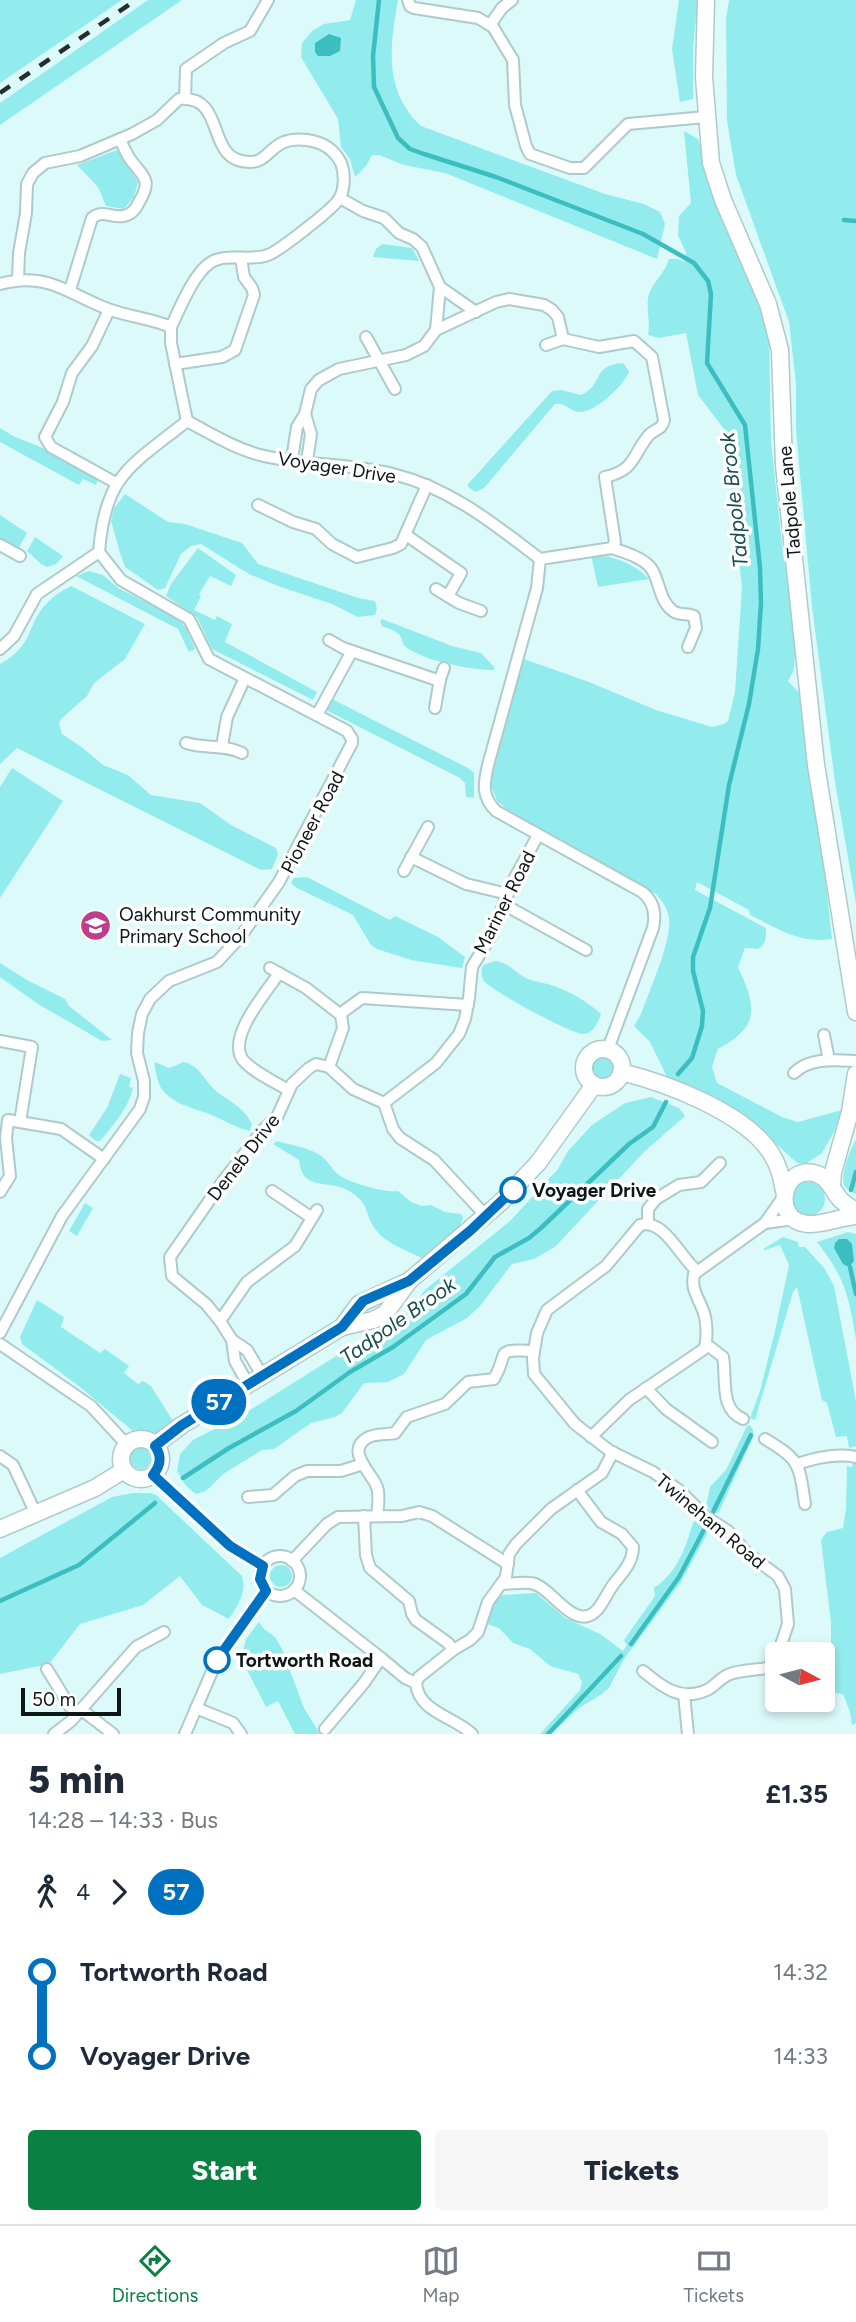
<!DOCTYPE html>
<html lang="en">
<head>
<meta charset="utf-8">
<style>
  body { margin:0; font-family:Figtree,sans-serif; background:#f6f6f7; color:#1f2937; height:100vh; display:flex; flex-direction:column; font-size:26px; white-space:nowrap }
  * { box-sizing:border-box; margin:0 }
  p { font-size:23px; color:#747a83 }
  .icon { flex:none; width:38px; height:38px; fill:none; stroke:currentColor; stroke-width:2; stroke-linecap:round; stroke-linejoin:round }
  .map { position:relative; height:1734px; overflow:hidden }
  .sheet { display:flex; flex-direction:column; background:#fff; flex:1 }
  .sheet>* { flex:none }
  .badge { padding:0 14px; border-radius:23px; font-size:24px; line-height:46px }
  .needle { width:46px; rotate:97deg }
  .fabs { position:absolute; left:765px; top:1642px; display:grid; gap:14px }
  .fabs a { display:grid; place-items:center; width:70px; height:70px; border-radius:7px; background:#fff; box-shadow:0 4px 10px #0003; font-size:35px }
  .scale { position:absolute; left:21px; bottom:18px; width:100px; box-sizing:border-box; padding-left:7px; border:4px solid #0c1616; border-top:0; font-size:19px; line-height:24px; white-space:nowrap; color:#0c1616; -webkit-text-stroke:5px #fff; paint-order:stroke }
  .map>.badge { position:absolute; translate:-50% -50%; box-shadow:0 0 0 4px #fff }
  .legs { display:flex; align-items:center; gap:10px; height:77px; padding:0 28px; font-size:23px }
  .legs p { margin-inline-start:auto }
  .overview { display:flex; align-items:center; justify-content:space-between; height:119px; padding:0 28px }
  h1 { font-size:38px; font-weight:800; line-height:52px }
  .primary-button { display:flex; gap:14px; margin-top:auto; padding:14px 28px }
  .primary-button a { flex:1; height:80px; border-radius:7px; background:#0b8043; color:#fff; font-size:28px; font-weight:800; line-height:80px; text-align:center }
  .primary-button a+a { background:#f6f6f7; color:#1f2937 }
  ul { padding:0 28px; list-style:none }
  li { display:flex; align-items:center; gap:24px; height:84px; font-size:26px }
  li i { display:grid; place-items:center; width:10px; height:100%; margin:0 9px; background:currentColor }
  li i::after { content:''; width:18px; height:18px; margin:-9px; border:5px solid; border-radius:50%; background:#fff }
  li p { margin-inline-start:auto }
  li:first-child i { background:linear-gradient(#0000 50%,currentColor 0) }
  li:last-child i { background:linear-gradient(currentColor 50%,#0000 0) }
  .tab-bar { display:flex; justify-content:space-around; align-items:center; height:98px; border-top:2px solid #e0e1e3; background:#fff; font-size:19px; color:#747a83 }
  .tab-bar a { display:grid; justify-items:center; gap:4px }
  .tab-bar .selected { color:#0b8043 }
  .map>svg:first-child { display:block }
</style>
</head>
<body>
<div class="map">
<svg width="856" height="1734" viewBox="0 0 856 1734">
  <rect width="100%" height="100%" fill="#ddfafa"/>
  <!-- green -->
  <g fill="#92eced">
    <path d="M0 0H122L0 83Z"/>
    <path d="M148 0H182L0 125V103Z"/>
    <path d="M356 0H398C390 46 383 90 421 126L605 194 644 204 660 212 665 224 657 259 445 173 404 165 379 155H372L366 166 355 177 350 159 341 147 338 119 301 57 302 43 312 31 324 24 350 20Z"/>
    <path d="M679 0H698L693 48V99L680 102 672 49Z"/>
    <path d="M729 0H856V904L835 782 812 607 796 430V384L789 322 736 175 727 121 726 20Z"/>
    <path d="M684 131 698 139 769 325 771 441 783 554 797 625 794 670 788 681 806 700 832 939C799 944 779 929 750 915L749 910 697 882 695 890 766 928C766 938 766 944 758 949L745 948 738 967C756 1006 761 1026 718 1049L712 1067 717 1083 782 1117 798 1122 842 1110 833 1134 822 1153 807 1163H797L750 1120 668 1079 650 1042 634 1026 641 1014C649 991 672 941 669 918 668 909 662 901 656 894L508 810 497 801 490 783 524 659 589 682 656 710 712 727 724 724 728 721 735 692 742 587 724 429 698 395 686 333 659 338 648 335C651 321 645 307 649 294 653 282 665 273 669 259H677L684 262 686 253 678 235 679 216 691 203Z"/>
    <path d="M117 150 138 182 134 197 124 209 106 206 98 187 77 165Z"/>
    <path d="M382 244 412 248 419 261 373 257 376 249Z"/>
    <path d="M623 363 629 371C626 384 594 413 580 412 570 412 566 402 555 404L484 488 476 492 468 487V484L552 391 561 390 581 395C604 385 591 365 623 363Z"/>
    <path d="M0 428 13 436 43 448 99 477 96 485 83 479 79 485 0 442Z"/>
    <path d="M125 494 168 522 185 524 242 543 258 564 358 598 375 601 377 609 375 615 358 617 332 604 278 586 249 574 201 544 191 546 181 554 165 588 158 590 125 567 120 553 111 521 114 508Z"/>
    <path d="M0 515 27 533 17 551 0 541Z"/>
    <path d="M35 537 63 556 56 564 47 567 41 564 27 551Z"/>
    <path d="M198 548 236 575 231 586 210 576 199 594 201 596 194 610 215 620 217 616 232 624 225 642 317 692 313 700 212 649 197 617 166 596 171 584Z"/>
    <path d="M591 555C612 555 634 563 649 579L598 587Z"/>
    <path d="M89 571 103 575 118 588 177 618 186 628 195 649 189 652 178 629 76 576Z"/>
    <path d="M71 586 145 624 125 659 94 683 87 696 61 719 59 724 62 734 83 748 103 765 128 775 151 795 200 803 231 825 276 848 278 854 272 869 261 870 17 748 0 764V664C36 644 25 625 48 602 54 596 63 590 71 586Z"/>
    <path d="M382 619 452 646 481 653 495 668 493 670C471 670 417 660 403 644 401 631 392 630 382 626L380 621Z"/>
    <path d="M332 699 468 768 474 773V798L466 797 465 783 460 778 326 710Z"/>
    <path d="M12 768 63 801 0 898V787Z"/>
    <path d="M307 877 390 920 395 916 438 937 465 957 462 968 411 960 377 949 371 945 353 915 295 887 291 883 294 878Z"/>
    <path d="M495 961C509 962 515 973 528 979 536 982 545 983 554 986 571 992 588 1002 601 1014 598 1022 594 1033 584 1034 572 1035 492 991 484 981 480 976 482 970 483 965Z"/>
    <path d="M0 963 27 980 65 999 69 1006 112 1040 102 1041 38 1004 0 977Z"/>
    <circle cx="603" cy="1068" r="12"/>
    <path d="M155 1062 169 1068 184 1062C200 1066 204 1080 216 1091 230 1102 244 1107 252 1124L250 1131C237 1128 227 1122 214 1116 194 1107 163 1104 157 1078 156 1071 154 1068 155 1062Z"/>
    <path d="M120 1074 131 1078 129 1087 133 1088C128 1109 113 1125 100 1141H96L89 1135 107 1108Z"/>
    <path d="M651 1097 679 1108 685 1116 644 1152 555 1247 534 1259 512 1264 480 1306 467 1318 426 1340 404 1374 388 1382 364 1383 342 1413 335 1417 311 1423 274 1449 262 1450 223 1474 206 1491 196 1494 186 1486 177 1471 180 1454 193 1440 242 1415 349 1348 386 1333 402 1318 426 1289 510 1221 558 1169 568 1151 592 1125 625 1103Z"/>
    <path d="M856 1140V1194C853 1192 849 1191 846 1188 838 1179 850 1149 856 1140Z"/>
    <path d="M277 1141C290 1145 307 1147 320 1155 328 1160 331 1169 339 1175 350 1183 385 1193 398 1191L411 1202 422 1206 431 1205 445 1212 461 1214 463 1218 457 1232 423 1259C409 1251 386 1244 376 1230 364 1215 371 1204 349 1191 327 1178 303 1193 299 1160L273 1144Z"/>
    <circle cx="808" cy="1199" r="17"/>
    <path d="M85 1203 93 1208 77 1236 69 1231Z"/>
    <path d="M848 1232 856 1234V1339C848 1294 846 1280 817 1242Z"/>
    <path d="M783 1237 798 1242 799 1247H805L825 1269 834 1286 856 1401V1446L849 1448 847 1436 836 1437 827 1403 822 1400 797 1287 793 1292 755 1420 750 1418 760 1391 775 1331 789 1265 780 1245 765 1250 763 1249Z"/>
    <path d="M37 1300 64 1317 61 1327 100 1353 105 1349 129 1366 124 1373 138 1384 143 1381 151 1386 173 1421 159 1433 139 1436 80 1387 22 1344 20 1337Z"/>
    <path d="M750 1425 753 1430V1437L719 1512 715 1513 706 1506 710 1487 726 1470 747 1426Z"/>
    <circle cx="141" cy="1458" r="11"/>
    <path d="M853 1463 856 1464V1723L852 1725 850 1712 843 1694 830 1692 824 1676 831 1649V1623L821 1540 827 1532 843 1528 846 1508 847 1466 852 1467Z"/>
    <path d="M133 1493H150L156 1495 242 1576C247 1593 238 1605 229 1619L202 1605 180 1576 143 1605 80 1624 49 1664 0 1674V1558L112 1497Z"/>
    <path d="M700 1519 708 1529 706 1536 681 1582 624 1659 609 1688 602 1694 579 1708 551 1734H540L580 1690 582 1682 578 1674 550 1666 530 1649 513 1643 499 1628 487 1624 492 1602 497 1597 502 1595 536 1593 565 1618 600 1634 623 1651 627 1645 624 1640 655 1596 654 1588C668 1580 679 1562 685 1547 689 1538 690 1528 695 1520Z"/>
    <circle cx="281" cy="1576" r="11"/>
    <path d="M259 1622 264 1629 275 1637 282 1649 304 1708 320 1734H295L278 1701 266 1707 241 1658 246 1639Z"/>
  </g>
  <!-- water -->
  <g fill="#3cbec0">
    <path d="M329 34 341 38 340 51 330 56H318L315 52V43Z"/>
    <path d="M839 1239H847L852 1244 854 1261 849 1267 843 1264 834 1248 835 1243Z"/>
  </g>
  <g fill="none" stroke-linecap="round" stroke-linejoin="round">
    <!-- stream -->
    <g stroke="#3cbec0" stroke-width="4.5">
      <path d="M379 0 373 56 374 87 398 138 410 149 424 154 496 177 643 234 694 263 708 281 711 294 707 363 745 425 760 568 761 603 758 649 749 704 729 785 710 908 693 957V971L703 1011 702 1026 692 1058 678 1074"/>
      <path d="M844 220 856 221"/>
      <path d="M851 1190 856 1172"/>
      <path d="M850 1267 856 1294"/>
      <path d="M183 1478 229 1448 296 1411 350 1372 393 1347 466 1294 495 1257 529 1238 541 1228 629 1144 653 1127 666 1102"/>
      <path d="M713 1512 751 1435"/>
      <path d="M0 1601 79 1565 155 1503"/>
      <path d="M631 1644 679 1577 706 1526"/>
      <path d="M548 1734 621 1656"/>
    </g>
    <defs>
      <g id="street">
        <path d="M408 0 410 6 414 8 478 18 493 27 513 60 515 105 526 146 530 154 570 168H584L628 124 706 117"/>
        <path d="M490 25 502 8 512 0"/>
        <path d="M185 98 186 69 224 43 250 31 268 0"/>
        <path d="M340 198 363 211 384 218 399 233 413 239 422 247 440 287 436 330"/>
        <path d="M18 280 19 253 26 213 27 184 33 173 45 163 80 156 132 134 157 120 179 99C229 95 203 163 251 162 271 162 271 135 307 140 322 142 334 149 341 163 345 173 345 190 339 199 333 209 279 251 268 255 250 262 226 252 210 263 194 273 179 310 171 327"/>
        <path d="M0 284C48 271 68 294 108 309 129 317 150 318 171 327V343L187 421"/>
        <path d="M440 287 476 312"/>
        <path d="M70 290 92 218C103 209 111 218 123 216 131 215 136 209 139 202 153 179 143 177 130 159 126 153 123 146 120 139"/>
        <path d="M109 310 92 346 72 373 63 402 45 437 51 447 116 483"/>
        <path d="M366 337 395 389"/>
        <path d="M546 345 563 339"/>
        <path d="M175 364 222 357 235 350 254 295 252 288 244 277 241 258"/>
        <path d="M305 414 311 434 307 461"/>
        <path d="M292 459 297 427 305 414 311 389 319 380 339 369 406 355 424 346 436 330 496 302 509 299 544 305 552 310 558 317 563 339 599 347 634 341 652 357 664 420C662 430 655 429 649 435 632 455 636 470 605 477L615 542 612 548 540 559"/>
        <path d="M258 505 293 522 316 529 332 544 357 557 393 548 401 544 427 485"/>
        <path d="M406 535 461 573 448 596"/>
        <path d="M0 545 20 556"/>
        <path d="M612 548C624 552 642 557 651 568 660 581 659 601 673 611 680 616 687 613 694 616L696 628 688 647"/>
        <path d="M99 552C105 474 131 466 187 421 211 434 234 448 260 455 303 466 350 463 393 474 450 488 494 524 540 559L537 588 488 765C484 783 481 796 496 811L642 892C654 901 656 914 653 928L608 1049"/>
        <path d="M436 589 459 603 481 611"/>
        <path d="M329 640 343 648 440 681"/>
        <path d="M0 649 14 636 37 594 99 552"/>
        <path d="M435 708 440 679 444 668"/>
        <path d="M317 715 352 651"/>
        <path d="M186 743C205 749 224 744 242 753"/>
        <path d="M222 746 227 717 245 678"/>
        <path d="M411 857 466 884 508 894"/>
        <path d="M404 871 428 827"/>
        <path d="M505 905 586 950"/>
        <path d="M270 968 306 988 341 1015 343 1028 329 1067"/>
        <path d="M279 973C267 992 226 1037 243 1060 253 1072 275 1082 288 1090"/>
        <path d="M340 1014 362 998 468 1005"/>
        <path d="M824 1035 829 1060"/>
        <path d="M0 1041 32 1047 20 1122"/>
        <path d="M794 1073C810 1057 835 1060 856 1061"/>
        <path d="M384 1103 436 1063 459 1034 465 1019 469 998 472 967 492 934 511 885 538 835"/>
        <path d="M272 1191 312 1218"/>
        <path d="M0 1192 10 1176 6 1138 8 1120 61 1129 104 1159"/>
        <path d="M648 1223V1209L656 1199 679 1185 701 1182 720 1163"/>
        <path d="M765 1223 794 1219"/>
        <path d="M697 1271C680 1257 664 1218 640 1225L606 1266 547 1310 537 1333 533 1358 534 1374 575 1424 610 1451 653 1472 679 1490 705 1516 728 1531 747 1553 778 1576 785 1589 788 1624 778 1654"/>
        <path d="M220 1321 247 1282 295 1246 317 1210"/>
        <path d="M0 1333 62 1216 140 1109 144 1097V1081L137 1053 138 1033 142 1014 150 999 169 981 217 962 241 936 279 882 352 743V739L347 731 209 659 189 619 121 580 99 552"/>
        <path d="M232 1340 247 1350 262 1375"/>
        <path d="M0 1344 91 1406 127 1445"/>
        <path d="M706 1344 723 1357C727 1379 719 1409 743 1419"/>
        <path d="M248 1384 235 1361 232 1340 220 1321 206 1304 172 1276 170 1257 223 1181 263 1130 277 1117 292 1084 309 1068 316 1064 329 1067 353 1089 384 1103 393 1129 400 1138 434 1160 486 1216"/>
        <path d="M646 1388 666 1409 712 1442"/>
        <path d="M591 1437 629 1400 704 1349C708 1339 707 1318 702 1308 697 1295 691 1289 694 1274L765 1223 784 1196"/>
        <path d="M765 1439C801 1460 799 1465 805 1504"/>
        <path d="M0 1456 13 1465 36 1514"/>
        <path d="M797 1464C815 1458 837 1453 856 1457"/>
        <path d="M153 1474 230 1546 263 1566"/>
        <path d="M248 1497 273 1495 295 1476 307 1471H341L363 1464"/>
        <path d="M364 1516 366 1555 370 1568 409 1601 412 1614 416 1620 448 1643 453 1650 470 1640 478 1632 488 1602 506 1577 509 1554 516 1544 551 1509 602 1473 613 1452"/>
        <path d="M377 1516C378 1507 380 1496 377 1487 372 1473 345 1451 367 1438 375 1433 386 1435 395 1433L407 1417 445 1404 468 1382 494 1379C510 1352 492 1349 534 1351"/>
        <circle cx="280" cy="1576" r="20"/>
        <path d="M292 1561 327 1524 338 1517 402 1516 419 1512 432 1516 508 1564"/>
        <path d="M502 1584C512 1584 526 1581 535 1584 553 1590 574 1630 595 1612 602 1606 607 1593 613 1585 622 1573 633 1563 633 1547L622 1534 601 1522 577 1490"/>
        <path d="M294 1590 381 1658"/>
        <path d="M47 1669 70 1707 87 1714 113 1734"/>
        <path d="M643 1671C662 1687 681 1702 707 1690 715 1686 721 1677 730 1674 741 1670 755 1670 768 1668L777 1656"/>
        <path d="M416 1683 419 1677 453 1650"/>
        <path d="M684 1694 688 1734"/>
        <path d="M196 1708 233 1723 241 1734"/>
        <path d="M325 1729 364 1683 381 1658 405 1678 416 1683C418 1712 455 1717 472 1734"/>
        <path d="M54 1734 71 1721 136 1647 164 1632"/>
        <path d="M185 1734 217 1660 266 1591"/>
      </g>
      <g id="secondary">
        <path d="M706 0 704 77 711 163 723 200 768 304 780 350 784 465 816 765 856 1012"/>
        <circle cx="603" cy="1068" r="19"/>
        <path d="M621 1072C667 1083 748 1114 772 1155 779 1166 782 1179 784 1191"/>
        <path d="M832 1187 833 1172 850 1112 856 1074"/>
        <path d="M856 1211C850 1207 844 1204 839 1198 832 1189 829 1179 817 1174 782 1162 770 1221 808 1224 820 1225 842 1217 856 1216"/>
        <path d="M342 1327 359 1304 409 1281 500 1203 538 1163 594 1085"/>
        <circle cx="141" cy="1459" r="20"/>
        <path d="M155 1445 182 1425 342 1327 373 1320 385 1314 409 1281"/>
        <path d="M0 1529 95 1488 124 1470"/>
      </g>
    </defs>
    <!-- street casing -->
    <use href="#street" stroke="#aecaca" stroke-width="14"/>
    <!-- secondary casing -->
    <use href="#secondary" stroke="#aecaca" stroke-width="19"/>
    <!-- street -->
    <use href="#street" stroke="#fff" stroke-width="10"/>
    <!-- secondary -->
    <use href="#secondary" stroke="#fff" stroke-width="16"/>
    <!-- rail -->
    <path stroke="#232f2f" stroke-width="4.5" stroke-dasharray="12 12" stroke-linecap="butt" d="M0 93 136 0"/>
  </g>
  <g fill="none" stroke-linecap="round" stroke-linejoin="round">
    <defs>
      <path id="line-1" d="M217 1660 266 1591 260 1579 263 1566 230 1546 153 1475C161 1465 162 1456 155 1446L182 1425 342 1327 363 1301 409 1281 471 1230 513 1190"/>
    </defs>
    <!-- line-1 casing -->
    <use href="#line-1" stroke="#fff" stroke-width="16"/>
    <!-- line-1 -->
    <use href="#line-1" stroke="#0070c0" stroke-width="10"/>
  </g>
  <!-- icons -->
  <defs>
    <symbol id="school-disc" viewBox="-11 -11 22 22"><circle r="9.5" fill="#bd3e8b" stroke="#fff"/><path d="M0-5L7-2L0 1L-7-2ZM-4 1L0 2.5L4 1V4Q0 6-4 4Z" fill="#fff"/></symbol>
  </defs>
  <g fill-rule="evenodd">
    <use href="#school-disc" x="78" y="908" width="35" height="35"/>
  </g>
  <!-- markers -->
  <g fill="#fff" stroke="#0070c0" stroke-width="3.5">
    <circle cx="513" cy="1190" r="12"/>
    <circle cx="217" cy="1660" r="12"/>
  </g>
  <g text-anchor="middle" stroke-width="7" stroke-linejoin="round" paint-order="stroke">
    <!-- street labels -->
    <g font-size="19" fill="#0c1616" stroke="#fff">
      <text transform="translate(337 467) rotate(9)" y="7">Voyager Drive</text>
      <text transform="translate(789 502) rotate(-95)" y="7">Tadpole Lane</text>
      <text transform="translate(312 822) rotate(-62)" y="7">Pioneer Road</text>
      <text transform="translate(504 902) rotate(-63)" y="7">Mariner Road</text>
      <text transform="translate(243 1157) rotate(-52)" y="7">Deneb Drive</text>
      <text transform="translate(711 1521) rotate(40)" y="7">Twineham Road</text>
    </g>
    <!-- poi labels -->
    <g font-size="19" fill="#0c1616" stroke="#fff" text-anchor="start">
      <text x="119" y="921">Oakhurst Community<tspan x="119" dy="22">Primary School</tspan></text>
    </g>
    <!-- stop labels -->
    <g font-size="19" font-weight="bold" fill="#0c1616" stroke="#fff" text-anchor="start">
      <text x="532" y="1197">Voyager Drive</text>
      <text x="236" y="1667">Tortworth Road</text>
    </g>
    <!-- water labels -->
    <g font-size="21" font-style="italic" fill="#174e4f" stroke="#fff">
      <text transform="translate(734 500) rotate(-96)" y="7">Tadpole Brook</text>
      <text transform="translate(398 1321) rotate(-35)" y="7">Tadpole Brook</text>
    </g>
  </g>
</svg>
<div class="fabs">
<a><svg class="needle" viewBox="-14 -14 28 28"><path d="M0-13l5 13h-10z" fill="#e53935"/><path d="M0 13l5-13h-10z" fill="#747a83"/></svg></a>
</div>
<div class="scale">50 m</div>
<b class="badge" style="left:219px;top:1402px;background:#0070c0;color:#fff">57</b>
</div>
<section class="sheet">
<div class="overview"><div><h1>5 min</h1><p>14:28 – 14:33 · Bus</p></div><b>£1.35</b></div>
<div class="legs"><svg class="icon" aria-label="walk" viewBox="0 0 24 24"><circle cx="13" cy="4" r="2"/><path d="M13 8l-2 6 4 7M11 14l-3 7M7 12l3-4h3l4 4"/></svg>4<svg class="icon" aria-label="forward" viewBox="0 0 24 24"><path d="M9 5l7 7-7 7"/></svg><b class="badge" style="background:#0070c0;color:#fff">57</b></div>
<ul>
<li><i style="color:#0070c0"></i><b>Tortworth Road</b><p>14:32</p></li>
<li><i style="color:#0070c0"></i><b>Voyager Drive</b><p>14:33</p></li>
</ul>
<div class="primary-button"><a>Start</a><a>Tickets</a></div>
</section>
<nav class="tab-bar">
<a class="selected"><svg class="icon" aria-label="directions" viewBox="0 0 24 24"><path d="M12 3l9 9-9 9-9-9zM9 14v-3h6M13 9l2 2-2 2"/></svg>Directions</a>
<a><svg class="icon" aria-label="map" viewBox="0 0 24 24"><path d="M3 6l6-2 6 2 6-2v14l-6 2-6-2-6 2zM9 4v14M15 6v14"/></svg>Map</a>
<a><svg class="icon" aria-label="tickets" viewBox="0 0 24 24"><path d="M3 7h18v10H3zM15 7v10"/></svg>Tickets</a>
</nav>
</body>
</html>
